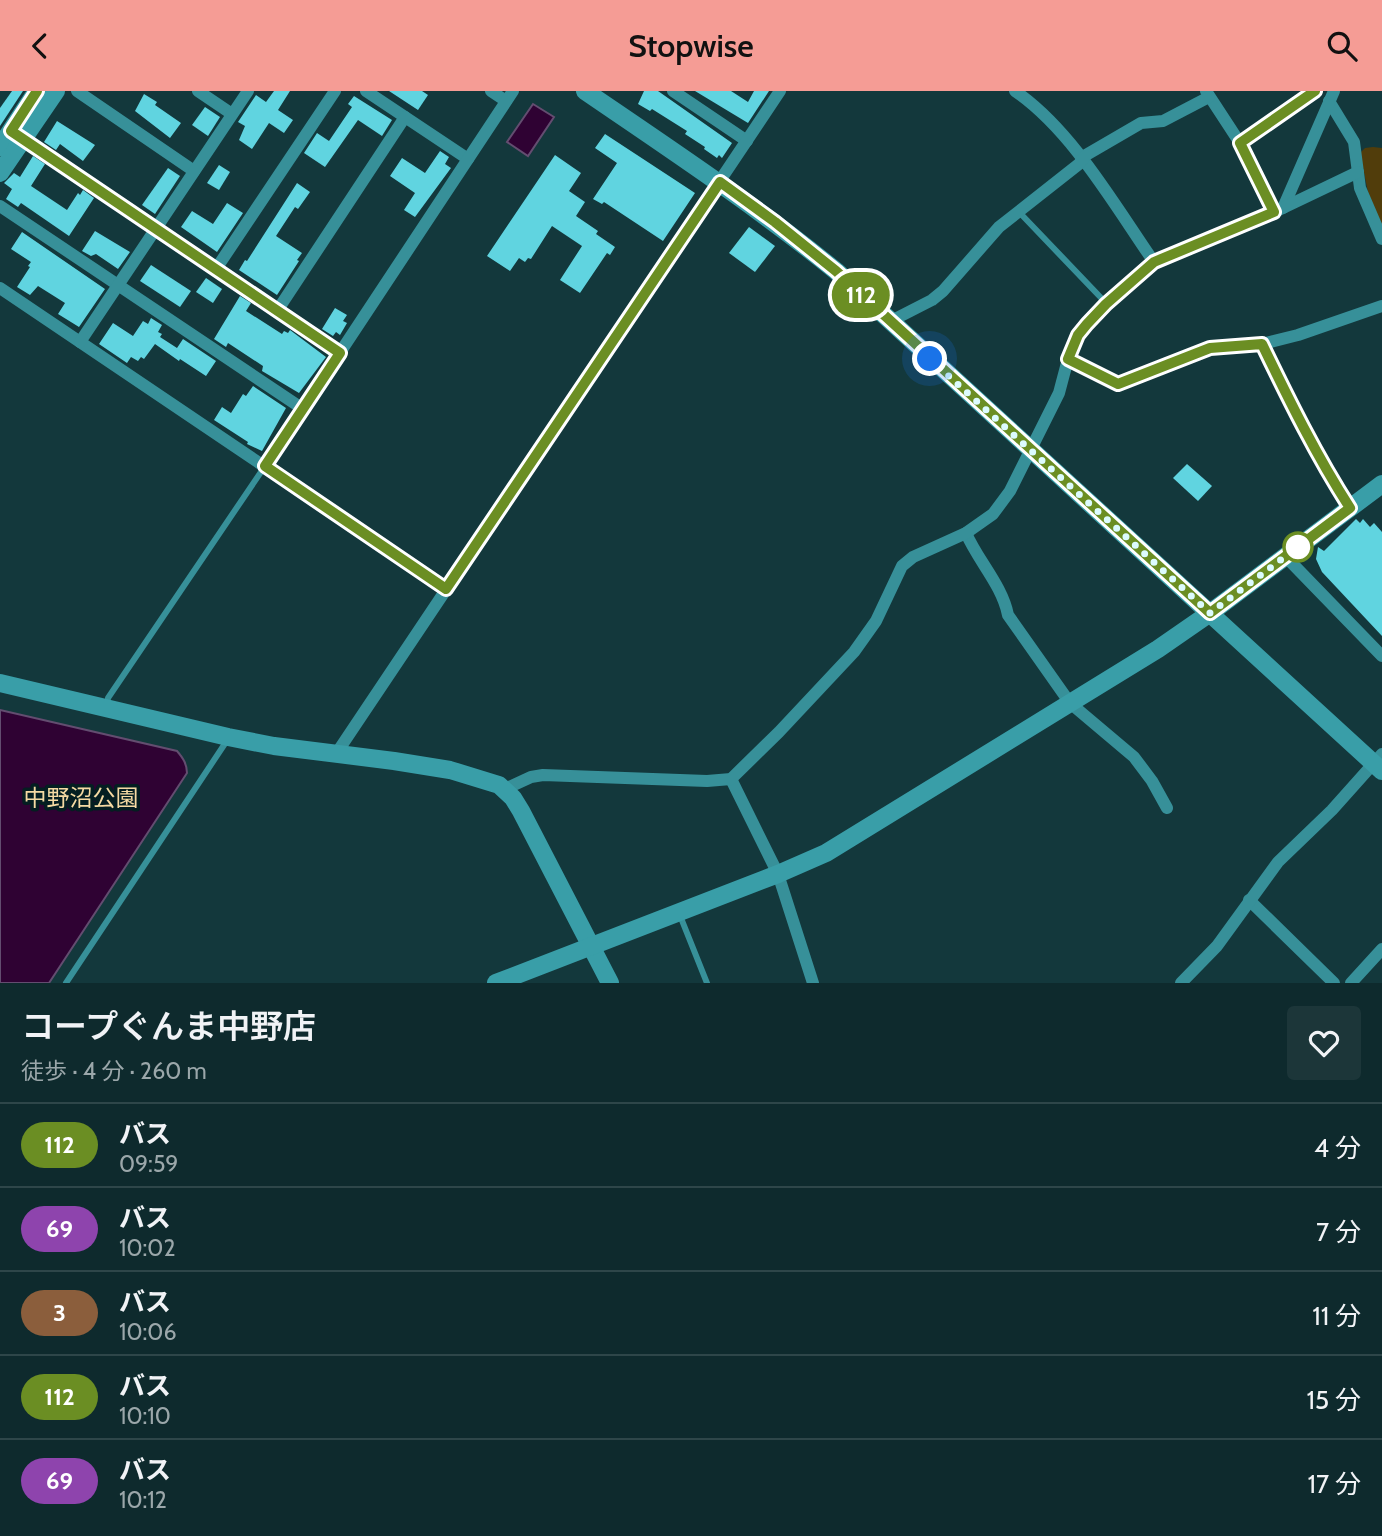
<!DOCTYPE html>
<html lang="ja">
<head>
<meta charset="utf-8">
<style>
  body { margin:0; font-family:Cabin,"Noto Sans JP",sans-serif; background:#1c3639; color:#f1f3f6; height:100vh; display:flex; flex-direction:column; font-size:26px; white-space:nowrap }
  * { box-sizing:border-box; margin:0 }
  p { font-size:23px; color:#9ba7aa }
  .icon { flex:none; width:38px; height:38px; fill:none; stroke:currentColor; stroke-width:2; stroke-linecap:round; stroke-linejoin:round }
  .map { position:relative; height:892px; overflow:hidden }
  .side { display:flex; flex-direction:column; background:#0e2a2d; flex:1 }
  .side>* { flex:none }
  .badge { padding:0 14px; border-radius:23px; font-size:24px; line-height:46px }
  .you { position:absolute; width:35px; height:35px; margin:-18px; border:5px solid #fff; border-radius:50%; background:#1a73e8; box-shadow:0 0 0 10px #1a73e833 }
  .map>.badge { position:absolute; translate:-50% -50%; box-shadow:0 0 0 4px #fff }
  .round { display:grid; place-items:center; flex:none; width:74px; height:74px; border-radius:7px; background:#1c3639 }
  .headline { display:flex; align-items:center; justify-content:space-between; height:119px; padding:0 21px }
  h1 { font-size:33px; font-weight:600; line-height:52px }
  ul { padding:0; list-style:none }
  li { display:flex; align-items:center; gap:21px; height:84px; padding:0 21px; border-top:2px solid #2e4649 }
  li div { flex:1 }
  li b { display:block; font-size:26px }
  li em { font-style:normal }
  li .badge { min-width:77px; font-weight:700; text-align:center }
  header { display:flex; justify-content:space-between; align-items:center; height:91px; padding:0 21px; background:#f59c95; color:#111; font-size:32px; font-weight:600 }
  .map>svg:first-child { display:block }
</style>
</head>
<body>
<header><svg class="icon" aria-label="back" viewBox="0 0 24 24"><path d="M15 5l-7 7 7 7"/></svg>Stopwise<svg class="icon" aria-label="search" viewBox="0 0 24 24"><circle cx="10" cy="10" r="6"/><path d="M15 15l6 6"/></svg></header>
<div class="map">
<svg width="1382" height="892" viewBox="0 0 1382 892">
  <rect width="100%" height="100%" fill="#13383c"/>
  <!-- green -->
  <path fill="#513d0b" d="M1373 56 1382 57V135L1368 101 1360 62 1365 57Z"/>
  <!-- water -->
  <g fill="#2f0233" stroke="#634d70" stroke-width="2">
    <path d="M533 13 554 26 528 65 507 51Z"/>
    <path d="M0 619 177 660C183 667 187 673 187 682L49 892H0Z"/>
  </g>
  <!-- building -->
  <g fill="#60d4e0">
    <path d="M12 0H23L0 35V17Z"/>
    <path d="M274 0H290L278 19 293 29 284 42 269 32 252 58 239 49 245 35 238 31 256 4 266 11Z"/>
    <path d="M389 0H422L428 4 418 19Z"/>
    <path d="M644 0H658L732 52 722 67 719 64 717 67 704 58 705 56 685 43 687 40 652 18 650 20 638 13Z"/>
    <path d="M695 0H731L748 11 754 0H769L748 32Z"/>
    <path d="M144 3 157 11 155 14 181 32 170 47 135 20Z"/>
    <path d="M354 5 392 29 382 45 358 29 325 76 304 62 317 42 329 50 352 16 348 13Z"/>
    <path d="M205 16 220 26 208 45 192 34Z"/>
    <path d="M57 30 95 54 83 70 60 53 56 59 44 51Z"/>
    <path d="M605 43 695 102 663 150 604 111 602 113 593 108 617 72 595 57Z"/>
    <path d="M440 60 449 66 445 73 451 77 415 126 404 119 415 102 390 85 402 67 425 82Z"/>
    <path d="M555 64 581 82 569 100 585 111 576 125 598 140 596 143 615 156 610 164 607 162 580 202 560 189 582 155 552 135 531 168 528 167 525 171 519 167 510 180 487 165Z"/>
    <path d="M33 65 45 73 31 95 67 119 78 102 80 104 83 99 94 107 69 145 21 112 18 116 6 108 12 98 4 92 14 82 20 86Z"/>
    <path d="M219 74 230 81 219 99 207 92Z"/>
    <path d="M168 77 180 85 155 123 142 114Z"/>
    <path d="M297 92 310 101 298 118 295 116 276 145 302 162 297 169 299 170 277 204 239 179 245 169 247 170Z"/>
    <path d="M227 112 243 122 217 161 181 136 192 120 213 133Z"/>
    <path d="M749 136 775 155 755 181 729 162Z"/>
    <path d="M95 140 130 161 118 178 96 163 91 165 82 160Z"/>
    <path d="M22 141 105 198 79 236 58 223 65 212 38 195 30 204 17 196 30 176 28 175 31 171 11 158Z"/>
    <path d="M151 174 191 200 180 216 140 190Z"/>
    <path d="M206 187 222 198 213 212 196 201Z"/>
    <path d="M240 205 251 212 246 220 282 243 284 240 288 242 290 239 326 266 299 302 262 280 263 275 228 252 226 256 214 248Z"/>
    <path d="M335 217 347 224 343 230 347 232 340 244 336 241 333 245 322 238Z"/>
    <path d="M151 227 162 234 158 241 162 243 160 246 177 257 183 248 216 270 206 285 180 268 179 270 155 253 144 268 141 266 138 270 131 266 127 272 99 253 113 232 133 245 143 230 148 233Z"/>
    <path d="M253 295 286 317 262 360 247 353 248 351 214 329 222 316 231 322 243 303 246 305Z"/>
    <path d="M1187 373 1212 395 1198 410 1173 387Z"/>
    <path d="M1356 428 1360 432 1363 428 1370 436 1374 432 1382 441V545L1322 481 1316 468 1318 456 1324 460Z"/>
  </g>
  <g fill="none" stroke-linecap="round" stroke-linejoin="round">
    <!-- lane -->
    <g stroke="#379099" stroke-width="6">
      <path d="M1019 121 1106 212"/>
      <path d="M107 615 108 607 265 375"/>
      <path d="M679 822 707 892"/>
      <path d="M66 892 228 648"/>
    </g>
    <!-- street -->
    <g stroke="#379099" stroke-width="12">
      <path d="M77 0 194 80"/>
      <path d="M198 0 232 23"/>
      <path d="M366 0 468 68"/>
      <path d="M491 0 506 10"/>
      <path d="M673 0 747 50"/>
      <path d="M1015 0C1072 39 1115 115 1154 171"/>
      <path d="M1206 0 1240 52 1274 121"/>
      <path d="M1329 10 1354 51 1360 97 1382 148"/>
      <path d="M17 44 340 262"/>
      <path d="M1240 52 1315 0"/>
      <path d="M0 115 303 318"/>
      <path d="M1283 117 1334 0"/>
      <path d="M216 178 335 0"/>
      <path d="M0 197 446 498"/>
      <path d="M277 220 405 26"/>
      <path d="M889 231 932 209 943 200 999 136 1079 73 1086 64 1141 32 1163 30 1209 6"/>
      <path d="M80 251 248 0"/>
      <path d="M1262 253C1289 309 1316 364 1350 417"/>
      <path d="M1068 268 1118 293 1210 257 1262 253 1298 244 1382 215"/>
      <path d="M265 375 513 0"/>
      <path d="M966 442C978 470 1002 494 1008 524L1070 612 1134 666 1152 690 1167 717"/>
      <path d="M1285 465 1382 565"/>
      <path d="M336 663 780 0"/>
      <path d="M731 688 778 783 813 892"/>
      <path d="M505 698 531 686 543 684 707 690 731 688 779 641 854 561 876 530 902 475 913 466 966 442 993 423 1010 400 1059 302 1068 268 1078 244 1106 213 1160 167 1266 125 1358 81"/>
      <path d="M1249 809 1334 892"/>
      <path d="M1181 892 1217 855 1278 771 1332 719 1382 663"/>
      <path d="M1351 892 1382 858"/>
    </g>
    <!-- secondary -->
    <g stroke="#399ea8" stroke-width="18">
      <path d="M585 0C670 58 756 115 836 180L1382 680"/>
      <path d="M0 56 37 0"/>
      <path d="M0 82 56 0"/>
      <path d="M0 592 228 646 274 655 394 670 450 679 499 694 513 707 521 720 610 892"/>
      <path d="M496 892 778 783 826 762 1158 558 1210 522 1382 393"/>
    </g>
  </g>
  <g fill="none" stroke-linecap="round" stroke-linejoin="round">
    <defs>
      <path id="line" d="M37 0 11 40 340 262 265 375 446 498 720 91 775 131 836 180 1210 522 1350 417C1316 364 1289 309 1262 253L1210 257 1118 293 1068 268 1078 244 1087 233 1106 213 1154 171 1274 121 1240 52 1315 0"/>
    </defs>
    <!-- line casing -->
    <use href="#line" stroke="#fff" stroke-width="16"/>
    <!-- line -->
    <use href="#line" stroke="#6b8e23" stroke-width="10"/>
    <!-- walk -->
    <path stroke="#dcfbfe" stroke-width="7" stroke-dasharray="0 12.6" d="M930 268 1210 522 1298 456"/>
  </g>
  <!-- markers -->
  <circle fill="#fff" stroke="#6b8e23" stroke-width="3.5" cx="1298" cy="456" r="14"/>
  <g text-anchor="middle" stroke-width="7" stroke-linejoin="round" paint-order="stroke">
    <!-- park labels -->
    <g font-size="23" fill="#f5daa3" stroke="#041e21">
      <text x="81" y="715">中野沼公園</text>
    </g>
  </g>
</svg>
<div class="you" style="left:930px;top:268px"></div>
<b class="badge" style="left:861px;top:204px;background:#6b8e23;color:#fff">112</b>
</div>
<section class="side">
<div class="headline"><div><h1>コープぐんま中野店</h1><p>徒歩 · 4 分 · 260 m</p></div><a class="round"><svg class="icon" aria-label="heart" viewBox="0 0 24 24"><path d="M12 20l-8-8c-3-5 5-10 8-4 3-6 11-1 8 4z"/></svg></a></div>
<ul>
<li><span class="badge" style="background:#6b8e23;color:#fff">112</span><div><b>バス</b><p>09:59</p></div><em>4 分</em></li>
<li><span class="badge" style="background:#8e44ad;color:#fff">69</span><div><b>バス</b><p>10:02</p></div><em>7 分</em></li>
<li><span class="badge" style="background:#8b5e3c;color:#fff">3</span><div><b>バス</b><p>10:06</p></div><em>11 分</em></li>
<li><span class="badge" style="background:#6b8e23;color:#fff">112</span><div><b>バス</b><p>10:10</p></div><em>15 分</em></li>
<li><span class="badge" style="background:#8e44ad;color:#fff">69</span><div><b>バス</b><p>10:12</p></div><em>17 分</em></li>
</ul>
</section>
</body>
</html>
